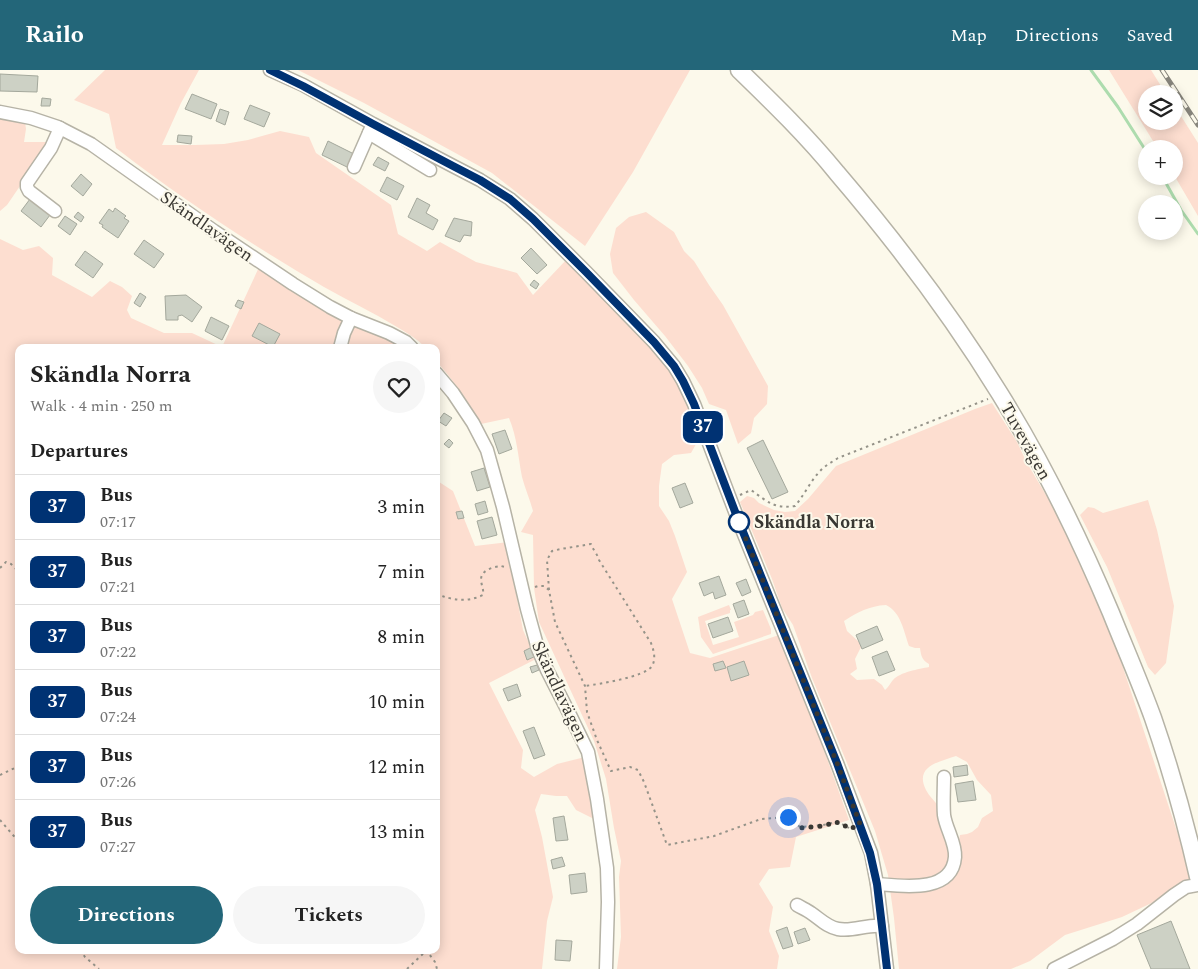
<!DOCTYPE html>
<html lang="en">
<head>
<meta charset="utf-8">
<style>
  body { margin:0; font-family:Spectral,serif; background:#f6f6f6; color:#222; height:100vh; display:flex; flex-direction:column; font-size:19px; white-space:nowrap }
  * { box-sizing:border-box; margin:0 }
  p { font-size:16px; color:#767676 }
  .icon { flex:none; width:28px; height:28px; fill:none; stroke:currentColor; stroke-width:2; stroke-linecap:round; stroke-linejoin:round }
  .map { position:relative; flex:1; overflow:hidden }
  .drawer { position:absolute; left:15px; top:274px; width:425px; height:610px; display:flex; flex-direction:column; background:#fff; border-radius:10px; box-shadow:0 2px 12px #0003 }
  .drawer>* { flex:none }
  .badge { padding:0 10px; border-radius:8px; font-size:18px; line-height:32px }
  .buttons { position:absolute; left:1138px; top:15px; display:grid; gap:10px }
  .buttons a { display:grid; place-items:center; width:45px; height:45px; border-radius:50%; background:#fff; box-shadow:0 2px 12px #0003; font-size:25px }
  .you { position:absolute; width:25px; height:25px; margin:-12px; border:4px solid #fff; border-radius:50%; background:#1a73e8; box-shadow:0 0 0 8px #1a73e833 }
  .map>.badge { position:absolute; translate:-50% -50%; box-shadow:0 0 0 2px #fff }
  h2 { padding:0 15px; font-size:19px; line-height:45px }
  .round { display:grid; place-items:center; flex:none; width:52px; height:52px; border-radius:26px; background:#f6f6f6 }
  .summary { display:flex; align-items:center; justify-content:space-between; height:85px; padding:0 15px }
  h1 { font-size:24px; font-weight:700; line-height:38px }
  .cta { display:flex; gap:10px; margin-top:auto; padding:10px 15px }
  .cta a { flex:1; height:58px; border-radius:30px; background:#236679; color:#fff; font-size:20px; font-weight:700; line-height:58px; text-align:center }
  .cta a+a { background:#f6f6f6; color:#222 }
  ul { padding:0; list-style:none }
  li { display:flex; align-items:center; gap:15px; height:65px; padding:0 15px; border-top:1px solid #e0e0e0 }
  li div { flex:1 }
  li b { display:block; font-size:19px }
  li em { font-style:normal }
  li .badge { min-width:55px; font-weight:700; text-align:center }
  header { display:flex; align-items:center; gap:30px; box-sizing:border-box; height:70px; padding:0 25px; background:#236679; color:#fff }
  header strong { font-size:24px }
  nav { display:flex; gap:28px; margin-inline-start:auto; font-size:18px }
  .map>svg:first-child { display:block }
</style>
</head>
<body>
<header>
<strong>Railo</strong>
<nav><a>Map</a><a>Directions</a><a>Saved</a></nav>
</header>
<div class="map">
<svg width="1198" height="899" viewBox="0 0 1198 899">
  <rect width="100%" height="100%" fill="#fcf9eb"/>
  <!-- green -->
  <g fill="#fdded0" fill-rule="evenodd">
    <path d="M105 0H199L181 33 162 75H195L224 74 248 70 280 61 309 67 316 83 391 135 398 164 427 181 440 172 476 192 517 203 533 225 567 189 651 274 673 305 690 342 700 367 691 383 674 385 662 394 659 416V436L669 451 675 466 687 502 672 529 690 583 710 588 779 565 819 666 849 750 796 767 790 797 769 799 759 814 773 837 769 861 779 886 777 899H617L621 867 619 807 621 791 614 758 606 709 594 671 539 552 534 518 533 465 521 462 533 441C530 430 525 418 522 407 518 386 517 367 509 348L481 354C468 331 454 311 436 291V278L425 277C417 269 407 263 397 257 374 243 349 231 324 217 252 175 182 129 116 78L109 44 74 30Z"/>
    <path d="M298 0H690L633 102 585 176 492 103 364 33Z"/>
    <path d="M1109 0H1151L1166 24H1146V51H1174V35L1198 73V146L1174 105V79H1158Z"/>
    <path d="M0 48 25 52 26 59 24 72H48L41 84 29 98 20 116 7 135 0 141Z"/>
    <path d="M646 142 674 162 684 181 694 191 709 215 723 235 768 316 767 334 754 348 751 363 738 374 726 340 709 334 702 318 688 296 665 266 634 230 613 203 610 184 616 158 629 147Z"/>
    <path d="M0 169 23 180 39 176 53 188 52 205 92 227 110 211 122 217 132 226 127 240 131 248 164 263H192L222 277 260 195 344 252 373 261 396 273 393 278 347 277 341 274 340 278H19V880H436V410L453 421 475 476 509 472 514 513 523 560 536 589 489 613 523 680 521 698 534 707 557 694 585 687 598 751 576 740 567 726H556L541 724 535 740 542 767 553 827 547 851 542 899H0Z"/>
    <path d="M992 333 1017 372 1027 393 1062 452 1109 555 1192 807 1160 829 1122 847 1065 865 1030 891 1011 899H899L894 848 888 805 875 761 812 608 793 555 782 538 772 509 740 432 747 426 754 428 759 433 774 440 785 442 795 441 808 429 836 396 975 339ZM886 535C901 542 904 562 909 576L915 578H920C921 586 922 590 929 594V597C919 599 900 602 893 610 890 613 889 617 885 620L882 615 874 609 857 610 850 604 857 599 855 589 861 577 859 572 847 561 844 551C858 542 869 536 886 535ZM956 686 967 692 977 710 991 725 993 741 982 748 978 757 972 762 967 764 960 765 959 770 960 774 951 778C948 766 944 746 938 736 934 730 929 726 926 720 914 696 939 692 956 686Z"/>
    <path d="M1148 430 1157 460 1174 536 1166 593 1155 605 1148 597 1107 497 1080 445 1088 437 1094 438 1103 443Z"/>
    <path d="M729 535 731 540H730V543L705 551 713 575 739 567 734 552 753 545 755 542 763 540 771 559V564L713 584 701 567 698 547Z"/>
  </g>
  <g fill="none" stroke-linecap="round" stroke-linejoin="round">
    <!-- stream -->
    <g stroke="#addcae" stroke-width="3">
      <path d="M1091 0 1118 37 1146 81"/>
      <path d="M1162 106 1181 140 1198 164"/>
    </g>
  </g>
  <!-- building -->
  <g fill="#cdd1c5" stroke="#a4a89c">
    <path d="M0 4 38 6 37 22 0 21Z"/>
    <path d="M192 24 217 34 211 49 185 39Z"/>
    <path d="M42 28 51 29 50 36H41Z"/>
    <path d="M250 35 270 43 264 57 244 49Z"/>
    <path d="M220 39 229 42 225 55 216 51Z"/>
    <path d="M178 65 192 66 191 74 177 72Z"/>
    <path d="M328 71 354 84 347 97 322 85Z"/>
    <path d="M378 87 389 93 385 101 373 95Z"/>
    <path d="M81 104 92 114 83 126 71 116Z"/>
    <path d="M387 107 404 116 397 130 380 121Z"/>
    <path d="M417 128 430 135 426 143 438 150 433 160 408 147Z"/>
    <path d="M30 129 50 145 41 157 21 141Z"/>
    <path d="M115 138 126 146 124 148 129 151 118 168 102 157 103 155 99 153 109 139 113 142Z"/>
    <path d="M78 142 84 147 81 152 74 147Z"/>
    <path d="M65 146 77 154 70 165 58 156Z"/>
    <path d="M454 148 472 152 471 166 464 165 460 172 445 166Z"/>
    <path d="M144 170 164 184 154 198 134 184Z"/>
    <path d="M531 178 547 195 537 204 521 188Z"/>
    <path d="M85 181 103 194 93 208 75 195Z"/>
    <path d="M534 210 539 214 536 219 530 215Z"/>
    <path d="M140 223 146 227 140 237 134 233Z"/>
    <path d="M186 225 202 237 192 252 182 245 178 246V250H166L165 226Z"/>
    <path d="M238 230 244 232 241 239 235 236Z"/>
    <path d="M211 247 229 256 222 270 205 261Z"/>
    <path d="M259 253 280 264 273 277 252 266Z"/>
    <path d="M444 343 452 348 446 356 438 351Z"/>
    <path d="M505 360 512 379 499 384 492 364Z"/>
    <path d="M449 369 453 373 449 378 444 374Z"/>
    <path d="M763 370 788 422 772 429 747 378Z"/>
    <path d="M484 398 490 417 477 421 471 402Z"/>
    <path d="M685 413 693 433 680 438 672 418Z"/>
    <path d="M485 431 488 442 478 445 475 434Z"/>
    <path d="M462 441 464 448 458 449 456 442Z"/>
    <path d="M492 447 497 465 482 469 477 451Z"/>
    <path d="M719 506 726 525 715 529 713 522 704 526 699 513Z"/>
    <path d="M746 509 751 522 742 526 736 513Z"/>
    <path d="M744 530 749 544 738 548 733 534Z"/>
    <path d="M728 547 733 561 713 568 708 554Z"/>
    <path d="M877 556 883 570 862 579 856 565Z"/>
    <path d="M532 577 536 586 527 590 524 581Z"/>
    <path d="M887 581 895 600 879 606 872 587Z"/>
    <path d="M723 591 726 598 715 601 713 594Z"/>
    <path d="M744 591 749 605 731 611 727 597Z"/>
    <path d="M537 595 539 600 532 603 530 597Z"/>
    <path d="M517 614 521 626 508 631 503 619Z"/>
    <path d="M534 657 545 685 534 689 523 661Z"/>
    <path d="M967 695 968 705 954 707 953 697Z"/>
    <path d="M973 711 976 730 958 732 955 714Z"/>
    <path d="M564 746 568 770 556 771 553 748Z"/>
    <path d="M562 787 565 796 553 799 551 790Z"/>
    <path d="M585 803 587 822 571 824 569 805Z"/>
    <path d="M1171 851 1190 899H1151L1137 865Z"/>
    <path d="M787 857 793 876 783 879 776 861Z"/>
    <path d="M805 858 810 870 798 874 794 862Z"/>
    <path d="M556 870 572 871 570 891 555 890Z"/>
  </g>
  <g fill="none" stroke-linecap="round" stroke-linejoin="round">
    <defs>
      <g id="minor">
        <path d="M270 0 303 15 373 54 453 96 480 110 510 129 533 149 586 202 654 272 674 296 683 311 694 334 739 452 837 693 871 783 877 814 887 899"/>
        <path d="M0 42 31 48 58 57 91 74 214 161 293 214 330 237 351 248 389 263 406 272 412 278"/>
        <path d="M369 63 430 100"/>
        <path d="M354 97 372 56"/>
        <path d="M55 141 29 121 27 117V113L51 78 60 58"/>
        <path d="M340 278 344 263 351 248"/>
        <path d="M436 303 453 323 473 353 487 380 503 437 527 539 538 579 547 600 571 647 588 682 597 729 607 798 608 832 606 899"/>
        <path d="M877 814C902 816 952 824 955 787 956 773 946 759 944 745 943 733 944 719 944 707"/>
        <path d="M797 835C802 838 807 840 811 843 820 849 827 857 838 859 853 862 867 854 882 856"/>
        <path d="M1054 899 1113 869 1137 854 1174 825 1186 817 1198 815"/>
      </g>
      <path id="major" d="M739 0C773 33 807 66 837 103 896 172 952 246 1000 324 1043 393 1079 467 1111 543 1125 578 1140 612 1153 648 1171 700 1186 754 1198 807"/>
    </defs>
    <!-- minor casing -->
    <use href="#minor" stroke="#b6b3a6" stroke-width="15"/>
    <!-- major casing -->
    <use href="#major" stroke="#b6b3a6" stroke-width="19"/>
    <!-- path -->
    <g stroke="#959389" stroke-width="2" stroke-dasharray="2.5 4" stroke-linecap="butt">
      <path d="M740 425 751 420C768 432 774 439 795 436 805 424 811 410 821 400 826 395 832 392 838 388L988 329"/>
      <path d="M0 498 6 492 11 494 19 502"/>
      <path d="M535 517 538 516H544L549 520 555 552 585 616 587 642 597 670 611 701 630 697 638 700 644 712 667 775 714 766 761 749 788 747 800 757 823 755 836 752 842 754 849 758"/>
      <path d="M549 520 547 490 552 481 561 479 591 474C593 480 597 483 599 490L651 573C654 581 656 589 652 596 645 607 599 614 585 616"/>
      <path d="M436 524C453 530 466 533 483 525 484 519 481 515 481 509 482 499 494 497 501 496L505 497"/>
      <path d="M0 705 19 696"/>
      <path d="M0 750 19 772"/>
      <path d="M80 880 85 887 99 899"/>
      <path d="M426 880 435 892 437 899"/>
      <path d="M407 899 426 881"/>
    </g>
    <!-- minor -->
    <use href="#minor" stroke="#fff" stroke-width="12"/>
    <!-- major -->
    <use href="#major" stroke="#fff" stroke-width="16"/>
    <defs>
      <path id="rail" d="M1162 0 1198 55"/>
    </defs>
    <!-- rail casing -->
    <use href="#rail" stroke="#87857c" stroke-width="5"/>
    <!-- rail -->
    <use href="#rail" stroke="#fcf9eb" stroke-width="3" stroke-dasharray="9" stroke-linecap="butt"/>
  </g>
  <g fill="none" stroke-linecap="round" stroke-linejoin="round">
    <defs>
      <path id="line" d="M270 0 303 16 373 54 453 96 480 110 510 129 533 149 586 202 654 272 674 296 683 311 694 334 739 452 837 693 870 783 877 814 887 899"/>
    </defs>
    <!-- line casing -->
    <use href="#line" stroke="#fff" stroke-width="11"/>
    <!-- line -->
    <use href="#line" stroke="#003273" stroke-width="8"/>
    <!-- walk -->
    <path stroke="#393732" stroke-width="5" stroke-dasharray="0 9" d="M739 452 837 693 860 754 850 759 842 754 836 752 823 756 800 758 788 747"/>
  </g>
  <!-- markers -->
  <circle fill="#fff" stroke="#003273" stroke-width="2.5" cx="739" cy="452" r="10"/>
  <g text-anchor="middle" stroke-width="4" stroke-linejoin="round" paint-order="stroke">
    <!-- street labels -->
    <g font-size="18" fill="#393732" stroke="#fcf9eb">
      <text transform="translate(207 156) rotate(35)" y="6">Skändlavägen</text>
      <text transform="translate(1026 371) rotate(61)" y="6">Tuvevägen</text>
      <text transform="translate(560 621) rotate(65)" y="6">Skändlavägen</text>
    </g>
    <!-- stop labels -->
    <g font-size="18" font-weight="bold" fill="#393732" stroke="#fcf9eb" text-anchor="start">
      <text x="754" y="458">Skändla Norra</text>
    </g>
  </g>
</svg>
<div class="buttons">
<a><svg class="icon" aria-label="layers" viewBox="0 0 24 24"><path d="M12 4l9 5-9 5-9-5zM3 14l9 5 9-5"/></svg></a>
<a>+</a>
<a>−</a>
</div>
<div class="you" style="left:788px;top:747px"></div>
<b class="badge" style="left:703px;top:357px;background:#003273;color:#fff">37</b>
<section class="drawer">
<div class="summary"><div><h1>Skändla Norra</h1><p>Walk · 4 min · 250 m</p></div><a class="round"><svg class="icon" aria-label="heart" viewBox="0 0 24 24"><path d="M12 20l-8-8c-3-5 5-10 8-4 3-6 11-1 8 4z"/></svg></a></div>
<h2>Departures</h2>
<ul>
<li><span class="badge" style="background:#003273;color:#fff">37</span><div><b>Bus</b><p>07:17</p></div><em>3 min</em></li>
<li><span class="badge" style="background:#003273;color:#fff">37</span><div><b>Bus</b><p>07:21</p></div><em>7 min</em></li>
<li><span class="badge" style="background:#003273;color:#fff">37</span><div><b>Bus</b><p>07:22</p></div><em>8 min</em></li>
<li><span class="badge" style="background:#003273;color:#fff">37</span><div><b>Bus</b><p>07:24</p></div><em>10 min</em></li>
<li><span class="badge" style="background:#003273;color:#fff">37</span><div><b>Bus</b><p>07:26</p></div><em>12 min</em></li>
<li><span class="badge" style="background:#003273;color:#fff">37</span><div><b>Bus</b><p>07:27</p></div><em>13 min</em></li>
</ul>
<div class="cta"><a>Directions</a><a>Tickets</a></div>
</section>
</div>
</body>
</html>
